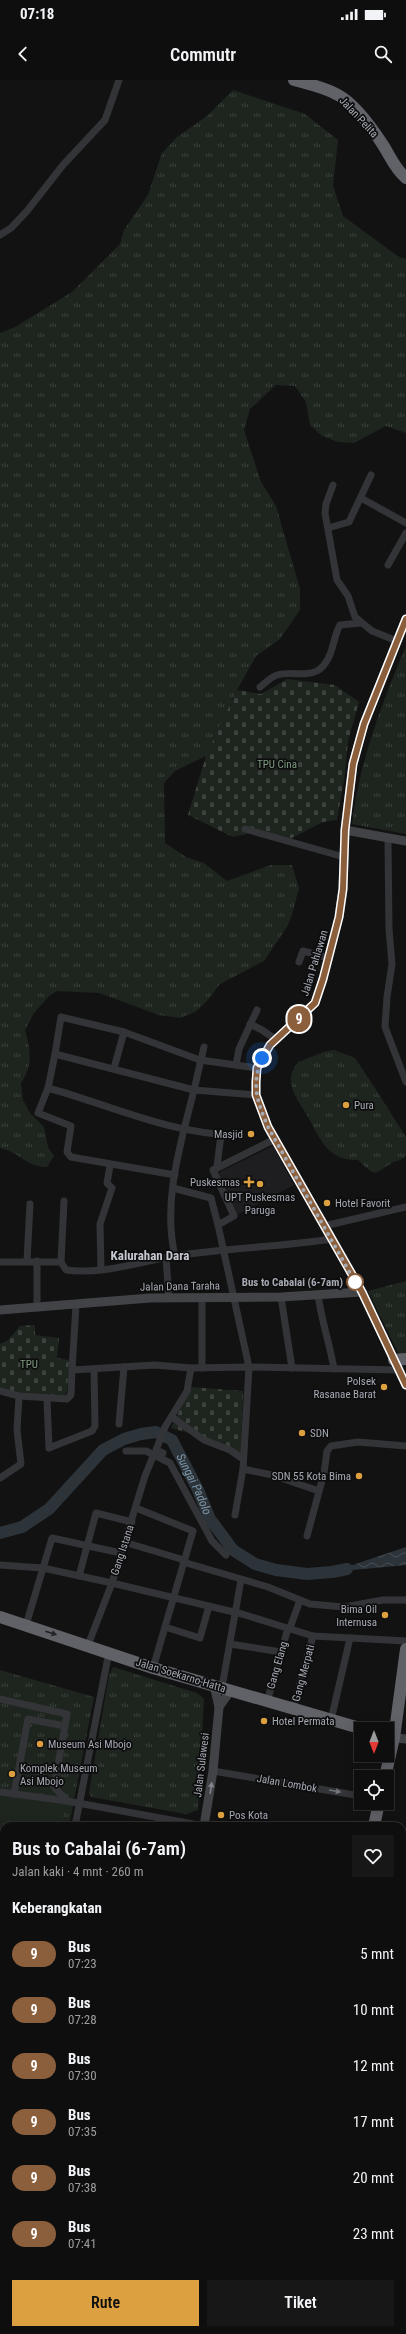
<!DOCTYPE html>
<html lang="id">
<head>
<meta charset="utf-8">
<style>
  body { margin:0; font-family:"Roboto Condensed",sans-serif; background:#171717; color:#f1f3f6; height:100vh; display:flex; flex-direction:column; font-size:15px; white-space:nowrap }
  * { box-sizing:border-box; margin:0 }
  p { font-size:13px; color:#9b9c9e }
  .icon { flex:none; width:22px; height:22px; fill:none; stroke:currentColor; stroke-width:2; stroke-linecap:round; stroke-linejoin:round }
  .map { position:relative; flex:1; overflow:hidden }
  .drawer { position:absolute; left:0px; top:1742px; width:406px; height:512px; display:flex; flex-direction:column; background:#0e0e0e; border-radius:12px 12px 0 0; box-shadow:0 2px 10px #0003,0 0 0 1px #2e2e2e }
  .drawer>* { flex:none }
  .badge { padding:0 8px; border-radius:13px; font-size:14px; line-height:26px }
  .needle { width:26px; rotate:180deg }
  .controls { position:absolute; left:354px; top:1642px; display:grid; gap:8px }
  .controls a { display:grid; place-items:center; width:40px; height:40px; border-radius:0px; background:#0e0e0e; box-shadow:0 2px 10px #0003,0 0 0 1px #2e2e2e; font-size:20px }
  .you { position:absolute; width:20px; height:20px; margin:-10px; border:3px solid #fff; border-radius:50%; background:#1a73e8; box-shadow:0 0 0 6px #1a73e833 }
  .map>.badge { position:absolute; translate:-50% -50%; box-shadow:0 0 0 2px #fff }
  h2 { padding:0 12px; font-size:15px; line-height:36px }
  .round { display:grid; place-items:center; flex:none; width:42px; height:42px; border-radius:0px; background:#171717 }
  .head { display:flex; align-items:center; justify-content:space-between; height:68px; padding:0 12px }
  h1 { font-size:19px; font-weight:600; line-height:30px }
  .action { display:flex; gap:8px; margin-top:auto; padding:8px 12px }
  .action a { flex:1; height:46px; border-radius:0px; background:#dda040; color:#111; font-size:16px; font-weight:600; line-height:46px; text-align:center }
  .action a+a { background:#171717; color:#f1f3f6 }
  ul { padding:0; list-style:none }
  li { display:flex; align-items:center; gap:12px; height:56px; padding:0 12px }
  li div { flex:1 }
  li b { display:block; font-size:15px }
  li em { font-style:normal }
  li .badge { min-width:44px; font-weight:700; text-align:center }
  .status { display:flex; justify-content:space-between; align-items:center; height:28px; padding:0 20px; background:#0e0e0e; direction:ltr }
  .status svg { height:11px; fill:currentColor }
  header { display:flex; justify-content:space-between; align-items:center; height:52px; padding:0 12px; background:#0e0e0e; font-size:18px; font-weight:600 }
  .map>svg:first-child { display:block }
</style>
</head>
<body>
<div class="status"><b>07:18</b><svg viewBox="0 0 49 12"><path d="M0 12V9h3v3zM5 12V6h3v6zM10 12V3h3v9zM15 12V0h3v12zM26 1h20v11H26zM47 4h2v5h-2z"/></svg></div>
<header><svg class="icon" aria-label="back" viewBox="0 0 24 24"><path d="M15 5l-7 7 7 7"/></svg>Commutr<svg class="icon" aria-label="search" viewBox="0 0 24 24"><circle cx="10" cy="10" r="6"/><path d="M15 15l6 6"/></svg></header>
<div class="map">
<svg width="406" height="2254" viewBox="0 0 406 2254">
  <defs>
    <pattern id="grass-tufts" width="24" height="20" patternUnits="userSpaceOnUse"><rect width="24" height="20" fill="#1e251f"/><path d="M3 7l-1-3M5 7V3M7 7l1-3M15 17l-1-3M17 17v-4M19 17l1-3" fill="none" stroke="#3c423d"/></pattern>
    <pattern id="cemetery-stones" width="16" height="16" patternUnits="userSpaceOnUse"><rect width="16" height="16" fill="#1e251f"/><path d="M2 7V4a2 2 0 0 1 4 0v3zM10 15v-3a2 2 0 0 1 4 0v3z" fill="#3c423d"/></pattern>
    <pattern id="water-waves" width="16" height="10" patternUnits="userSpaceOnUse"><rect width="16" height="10" fill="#2c343a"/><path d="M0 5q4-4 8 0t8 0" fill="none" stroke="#484f54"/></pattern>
  </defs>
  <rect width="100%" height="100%" fill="#121213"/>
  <!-- built -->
  <path fill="#1e1e20" d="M273 1066 294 1105 237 1135 215 1094Z"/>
  <!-- grass -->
  <g fill="url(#grass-tufts)">
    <path d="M233 10 305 34 338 60 333 106 343 136 399 177 406 179V353L386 346 354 363 338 362 322 356 310 345 306 322 295 306 276 305 250 329 244 350 261 402 276 426 300 509V530L280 559 256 576 237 610 206 676 175 691 164 703 165 763 186 777 204 783 227 801 271 785H292L299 808 292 835 287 847 264 881 220 904 206 922 195 932 180 938 159 935 99 913 57 911 49 916 34 933 25 950C31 971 33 985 21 1003L23 1020 30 1033 44 1047 48 1067 54 1076 47 1087C29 1088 17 1071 0 1068V253L15 247 72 212 120 164 124 150 148 115 162 73 177 57 207 36Z"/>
    <path d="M406 566V754L352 744C359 682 382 623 406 566Z"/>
    <path d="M334 970 355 978 373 1005 406 1057V1076C402 1081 397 1080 392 1083 373 1094 377 1098 358 1080 328 1081 321 1060 308 1037 302 1026 292 1015 291 1002 290 994 294 988 298 982 311 978 321 971 334 970Z"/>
    <path d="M406 1201V1275L400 1277 368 1211Z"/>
    <path d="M113 1587 197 1613 204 1619 198 1730 186 1734 91 1717 89 1713 109 1595Z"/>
    <path d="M0 1590 94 1617 69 1746H4V1770L0 1769Z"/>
  </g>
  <!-- cemetery -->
  <g fill="url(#cemetery-stones)">
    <path d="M287 599 335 605 359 622 348 661 345 694 337 740 323 742 288 760 258 751 233 757 188 735 206 676 237 610 261 614Z"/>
    <path d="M35 1245V1255L59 1258 57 1278 69 1280 67 1312 64 1316 57 1317 6 1311 0 1308V1264L8 1260 20 1246Z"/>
    <path d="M191 1307 243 1311 241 1374 211 1359 171 1348Z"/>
    <path d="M3 2193 4 2250H20L19 2254H0V2194Z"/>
  </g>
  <!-- pitch -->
  <path fill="#1e251f" d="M0 1714 65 1724 61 1746H4V1762H0Z"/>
  <!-- water -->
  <path fill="url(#water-waves)" d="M406 1467V1485L332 1492Z"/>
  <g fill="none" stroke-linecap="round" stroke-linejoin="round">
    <!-- stream -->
    <g stroke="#2c343a" stroke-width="2">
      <path d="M402 1986 406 1983"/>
      <path d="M0 2181 4 2184"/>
    </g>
    <!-- river -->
    <path stroke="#2c343a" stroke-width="12" id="s1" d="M0 1453 22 1447 49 1429 103 1370 124 1359 141 1354 156 1352 172 1360 198 1410 210 1439 233 1470 255 1484 276 1490 307 1494 332 1492 347 1489"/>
    <!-- street -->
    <g stroke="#333437" stroke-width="7">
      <path d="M0 155 11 148 27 131 63 85 105 40 119 0"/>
      <path d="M333 405 326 424 325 433 337 500 348 516 355 537 372 551 397 561"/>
      <path d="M361 418 406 443"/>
      <path d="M328 448 349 442 371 395"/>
      <path d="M388 485 406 453"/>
      <path d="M260 607C265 603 271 597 277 595 294 590 315 601 326 582 334 571 333 557 340 545L361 543"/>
      <path d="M245 749 344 777"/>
      <path d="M388 759 389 849 392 884 387 917 385 947 406 1002"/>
      <path d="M299 882 303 871 329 878"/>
      <path d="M250 944 262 950 275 959"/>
      <path d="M55 974 61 937 124 952 200 980 257 988"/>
      <path d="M236 985 239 969 257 930"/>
      <path d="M114 988 124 952"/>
      <path d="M48 1008C110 1025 170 1054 235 1055"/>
      <path d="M217 1086 221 1055"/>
      <path d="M175 1095 71 1077 67 1072 71 1046 38 1033 48 1008 55 974 194 1010 204 967"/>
      <path d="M173 1108 211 1118 218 1145"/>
      <path d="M324 1146 406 1127"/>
      <path d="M175 1176C162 1121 181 1063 194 1010L256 1015"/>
      <path d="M166 1178 169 1218"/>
      <path d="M27 1181 30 1124"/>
      <path d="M0 1182H61L66 1190C101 1195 139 1182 174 1176 226 1168 279 1167 332 1159"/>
      <path d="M61 1182 64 1121"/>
      <path d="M101 1190 100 1144 112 1108 107 1103 110 1086"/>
      <path d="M318 1214C321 1240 330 1264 334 1289"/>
      <path d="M281 1217 292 1288"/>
      <path d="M202 1218V1288"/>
      <path d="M37 1228V1181"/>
      <path d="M72 1290 76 1225"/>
      <path d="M0 1311 19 1316 67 1319 71 1315 72 1290 155 1285 191 1288 249 1287 399 1290"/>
      <path d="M47 1319 49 1368 92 1351 95 1346 94 1289"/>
      <path d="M172 1337 204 1360 230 1370 243 1379"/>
      <path d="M119 1344 124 1287"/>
      <path d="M126 1371H146L170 1383 212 1461 226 1475"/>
      <path d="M163 1373 156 1370 165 1347 187 1311 191 1288"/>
      <path d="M243 1389 272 1395 319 1411"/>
      <path d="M0 1398 21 1384 17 1350 19 1316"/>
      <path d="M136 1428 193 1451 153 1588"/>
      <path d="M235 1435 243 1389 249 1287 218 1145 234 1136 213 1090 275 1059"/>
      <path d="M307 1456 324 1393 327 1371 331 1366 358 1362 406 1366"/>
      <path d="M124 1462 184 1480"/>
      <path d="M183 1482 268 1507 310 1524 344 1527 383 1520H406"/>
      <path d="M0 1485 43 1488 112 1503 242 1534 313 1556 406 1561"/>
      <path d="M79 1496 96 1433 132 1442"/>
      <path d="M26 1545 52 1458 121 1473"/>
      <path d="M165 1547 200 1558 209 1526"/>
      <path d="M290 1548 300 1520"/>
      <path d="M230 1564 281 1572"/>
      <path d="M88 1565 112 1503 145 1396 154 1374"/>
      <path d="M222 1607 241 1500"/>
      <path d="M0 1619 67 1634 65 1646"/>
      <path d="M267 1622 288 1548"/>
      <path d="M293 1629 313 1556"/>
      <path d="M331 1640 350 1558"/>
      <path d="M213 1691 361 1716"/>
      <path d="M0 1712 67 1721 204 1746"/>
      <path d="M14 1714 28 1639 65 1646 54 1707 67 1721"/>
      <path d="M75 1746 109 1572"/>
      <path d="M0 1771 4 1772"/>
      <path d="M402 1777H406"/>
      <path d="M0 1937 4 1938"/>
      <path d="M402 2009 406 2015"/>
      <path d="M0 2042 4 2043"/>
      <path d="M402 2101 406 2088"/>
      <path d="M402 2134 406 2135"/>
      <path d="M0 2144H4"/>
      <path d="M1 2178 4 2150"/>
      <path d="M199 2250 218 2254"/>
      <path d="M287 2254 288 2250"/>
      <path d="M345 2254V2250"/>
      <path d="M394 2254V2250"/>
    </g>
    <!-- secondary -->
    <g stroke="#414347" stroke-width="9">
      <path d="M406 539 364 644 353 684 345 750 343 809 339 837 323 899 315 923 270 965 257 988 256 1002V1015L268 1047 362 1212 406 1305"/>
      <path d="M345 750 406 761"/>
      <path d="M0 1230 150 1218 281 1217 362 1212"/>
      <path d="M214 1605 219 1627"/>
      <path d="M394 1658 406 1659"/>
      <path d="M204 1746 213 1691 219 1627 231 1610"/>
      <path d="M0 1861H4"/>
      <path d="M0 1996 4 1997"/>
      <path d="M402 2232 406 2233"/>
      <path d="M153 2254 154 2250"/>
    </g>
    <!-- highway -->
    <g stroke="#606268" stroke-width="12">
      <path d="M294 0C308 4 324 7 338 15 355 24 372 48 383 65 390 76 395 89 406 98"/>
      <path d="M394 1280 406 1279"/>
      <path d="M0 1537 153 1588 363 1649"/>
      <path d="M385 1697 394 1658 406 1569"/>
      <path d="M374 1746 379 1723"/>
      <path d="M402 1915H406"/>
    </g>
  </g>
  <!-- one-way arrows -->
  <defs><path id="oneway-solid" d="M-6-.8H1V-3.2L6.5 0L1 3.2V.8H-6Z"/></defs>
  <use fill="#222224" href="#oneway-solid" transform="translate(51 1553) rotate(18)"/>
  <use fill="#82858d" href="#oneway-solid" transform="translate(211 1708) rotate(-81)"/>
  <use fill="#72747b" href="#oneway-solid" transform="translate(335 1711) rotate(10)"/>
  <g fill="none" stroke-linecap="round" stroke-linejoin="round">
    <defs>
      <path id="line" d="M406 539 364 644 353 684 345 750 343 809 339 837 323 899 315 923 270 965 257 988 256 1002V1015L268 1047 362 1212 406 1305"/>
    </defs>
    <!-- line casing -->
    <use href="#line" stroke="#fff" stroke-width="9"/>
    <!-- line -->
    <use href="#line" stroke="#8b5e3c" stroke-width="6"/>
    <!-- walk -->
    <path stroke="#a5a9b2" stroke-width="4" stroke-dasharray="0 7.2" d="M262 978C251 1005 257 1021 268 1047L355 1202"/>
  </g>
  <!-- markers -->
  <g fill="#dda040" stroke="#0d0d0e" stroke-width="1.5">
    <circle cx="346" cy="1025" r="4"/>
    <circle cx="251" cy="1054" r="4"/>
    <path d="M247 1096h4v4h4v4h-4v4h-4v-4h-4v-4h4z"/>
    <circle cx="260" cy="1104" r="4"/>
    <circle cx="327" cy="1123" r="4"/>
    <circle cx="384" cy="1307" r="4"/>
    <circle cx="302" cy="1353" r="4"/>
    <circle cx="359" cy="1396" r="4"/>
    <circle cx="385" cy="1535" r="4"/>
    <circle cx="264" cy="1641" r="4"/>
    <circle cx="40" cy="1664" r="4"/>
    <circle cx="12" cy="1694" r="4"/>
    <circle cx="221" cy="1735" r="4"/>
  </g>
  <circle fill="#fff" stroke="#8b5e3c" stroke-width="2" cx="355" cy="1202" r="8"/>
  <g text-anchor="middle" stroke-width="3.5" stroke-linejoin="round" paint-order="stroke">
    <!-- street labels -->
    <g font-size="11" fill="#a5a9b2" stroke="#0d0d0e">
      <text transform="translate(359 37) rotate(47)" y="4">Jalan Pelita</text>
      <text transform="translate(314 883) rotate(-73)" y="4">Jalan Pahlawan</text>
      <text transform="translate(180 1206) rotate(-1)" y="4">Jalan Dana Taraha</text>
      <text transform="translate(122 1470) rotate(-72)" y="4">Gang Istana</text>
      <text transform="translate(277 1585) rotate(-74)" y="4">Gang Elang</text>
      <text transform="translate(303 1593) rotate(-75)" y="4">Gang Merpati</text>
      <text transform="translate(181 1595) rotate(17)" y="4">Jalan Soekarno-Hatta</text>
      <text transform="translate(201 1685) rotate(-83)" y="4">Jalan Sulawesi</text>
      <text transform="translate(287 1703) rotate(10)" y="4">Jalan Lombok</text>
    </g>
    <!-- park labels -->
    <g font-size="11" fill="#7d9b7e" stroke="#0d0d0e">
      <text x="277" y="688">TPU Cina</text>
      <text x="29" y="1288">TPU</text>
    </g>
    <!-- poi labels -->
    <g font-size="11" fill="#a5a9b2" stroke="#0d0d0e" text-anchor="start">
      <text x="354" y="1029">Pura</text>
      <text x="243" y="1058" text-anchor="end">Masjid</text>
      <text x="240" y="1106" text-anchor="end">Puskesmas</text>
      <text x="260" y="1121" text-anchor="middle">UPT Puskesmas<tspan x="260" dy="13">Paruga</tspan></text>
      <text x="335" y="1127">Hotel Favorit</text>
      <text x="376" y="1305" text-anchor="end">Polsek<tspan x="376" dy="13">Rasanae Barat</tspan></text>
      <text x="310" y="1357">SDN</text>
      <text x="351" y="1400" text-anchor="end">SDN 55 Kota Bima</text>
      <text x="377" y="1533" text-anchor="end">Bima Oil<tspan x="377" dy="13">Internusa</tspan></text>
      <text x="272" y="1645">Hotel Permata</text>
      <text x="48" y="1668">Museum Asi Mbojo</text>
      <text x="20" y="1692">Komplek Museum<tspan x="20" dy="13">Asi Mbojo</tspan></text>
      <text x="229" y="1739">Pos Kota</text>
    </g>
    <!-- stop labels -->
    <g font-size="11" font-weight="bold" fill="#a5a9b2" stroke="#0d0d0e" text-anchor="end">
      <text x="343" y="1206">Bus to Cabalai (6-7am)</text>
    </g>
    <!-- water labels -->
    <g font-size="12" font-style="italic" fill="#7f98aa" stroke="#0d0d0e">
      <text dy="4" stroke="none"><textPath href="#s1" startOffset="259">Sungai Padolo</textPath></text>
    </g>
    <!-- quarter labels -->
    <g font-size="13" font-weight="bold" fill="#c5c8cf" stroke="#0d0d0e">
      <text x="150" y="1180">Kalurahan Dara</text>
    </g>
  </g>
</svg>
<div class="controls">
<a><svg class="needle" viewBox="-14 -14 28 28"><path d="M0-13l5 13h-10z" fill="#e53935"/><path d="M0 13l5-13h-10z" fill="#9b9c9e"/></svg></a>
<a><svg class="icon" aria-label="locate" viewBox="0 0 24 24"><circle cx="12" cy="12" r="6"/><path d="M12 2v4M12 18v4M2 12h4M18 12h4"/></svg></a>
</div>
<div class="you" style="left:262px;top:978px"></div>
<b class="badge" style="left:299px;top:939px;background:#8b5e3c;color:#fff">9</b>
<section class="drawer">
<div class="head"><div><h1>Bus to Cabalai (6-7am)</h1><p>Jalan kaki · 4 mnt · 260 m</p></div><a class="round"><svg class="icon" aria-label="heart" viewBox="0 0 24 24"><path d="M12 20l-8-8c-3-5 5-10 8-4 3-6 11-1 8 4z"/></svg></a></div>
<h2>Keberangkatan</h2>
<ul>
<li><span class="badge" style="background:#8b5e3c;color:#fff">9</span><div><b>Bus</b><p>07:23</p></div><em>5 mnt</em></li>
<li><span class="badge" style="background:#8b5e3c;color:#fff">9</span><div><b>Bus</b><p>07:28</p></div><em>10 mnt</em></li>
<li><span class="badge" style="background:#8b5e3c;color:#fff">9</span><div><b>Bus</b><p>07:30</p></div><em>12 mnt</em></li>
<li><span class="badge" style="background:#8b5e3c;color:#fff">9</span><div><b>Bus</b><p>07:35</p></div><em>17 mnt</em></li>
<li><span class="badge" style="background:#8b5e3c;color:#fff">9</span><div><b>Bus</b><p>07:38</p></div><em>20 mnt</em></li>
<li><span class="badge" style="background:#8b5e3c;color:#fff">9</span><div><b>Bus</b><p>07:41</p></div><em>23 mnt</em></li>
</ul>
<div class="action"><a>Rute</a><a>Tiket</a></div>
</section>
</div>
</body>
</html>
